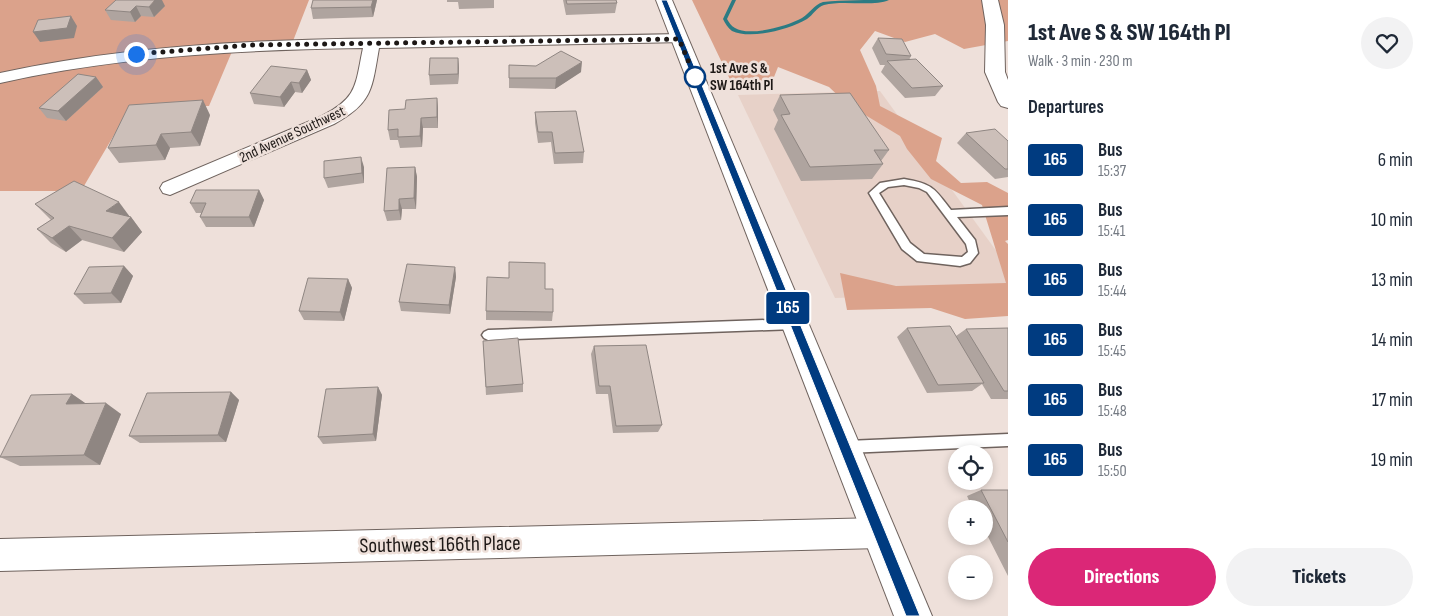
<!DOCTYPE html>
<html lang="en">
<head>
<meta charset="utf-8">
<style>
  body { margin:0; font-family:"Sofia Sans Condensed",sans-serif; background:#f2f2f3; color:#1f2937; height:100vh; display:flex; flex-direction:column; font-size:19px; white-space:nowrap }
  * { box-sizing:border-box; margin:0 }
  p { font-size:16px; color:#747a83 }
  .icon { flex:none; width:28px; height:28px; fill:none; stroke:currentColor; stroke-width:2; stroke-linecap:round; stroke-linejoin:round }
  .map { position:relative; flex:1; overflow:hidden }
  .panel { display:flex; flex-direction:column; background:#fff; width:425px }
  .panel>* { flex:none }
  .badge { padding:0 10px; border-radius:4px; font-size:18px; line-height:32px }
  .buttons { position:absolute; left:948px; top:445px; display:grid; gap:10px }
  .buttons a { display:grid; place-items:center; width:45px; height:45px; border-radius:50%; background:#fff; box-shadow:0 2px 8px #0003; font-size:25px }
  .you { position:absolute; width:25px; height:25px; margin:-12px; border:4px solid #fff; border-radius:50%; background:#1a73e8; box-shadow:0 0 0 8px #1a73e833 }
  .map>.badge { position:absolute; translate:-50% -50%; box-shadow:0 0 0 2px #fff }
  h2 { padding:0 20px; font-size:19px; line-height:45px }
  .round { display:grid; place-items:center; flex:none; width:52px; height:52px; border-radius:26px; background:#f2f2f3 }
  .head { display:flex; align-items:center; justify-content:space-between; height:85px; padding:0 20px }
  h1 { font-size:24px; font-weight:800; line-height:38px }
  .button { display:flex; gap:10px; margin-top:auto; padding:10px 20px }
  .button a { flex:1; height:58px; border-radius:30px; background:#db2777; color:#fff; font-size:20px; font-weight:800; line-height:58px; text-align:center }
  .button a+a { background:#f2f2f3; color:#1f2937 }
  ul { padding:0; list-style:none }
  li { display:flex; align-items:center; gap:15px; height:60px; padding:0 20px }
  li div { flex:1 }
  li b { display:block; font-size:19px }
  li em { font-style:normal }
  li .badge { min-width:55px; font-weight:700; text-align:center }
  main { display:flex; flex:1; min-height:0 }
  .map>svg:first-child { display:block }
</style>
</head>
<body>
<main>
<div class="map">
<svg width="1008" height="616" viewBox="0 0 1008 616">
  <rect width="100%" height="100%" fill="#eee0da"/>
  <!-- built -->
  <path fill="#e7d1c8" d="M880 91 1008 267V292L835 298 738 95Z"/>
  <!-- green -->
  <g fill="#dba28b">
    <path d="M0 0H309L293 41 236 42 209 106 130 108 81 191H0Z"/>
    <path d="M692 0H1008V41L964 49 935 34 905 42 875 31 860 50 876 86 880 106 942 138 936 161 961 183 987 182 1008 193V240L1005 241 1008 244V316L965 319 931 308 847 310 840 273 896 286 1006 283 982 205 931 179 907 149 900 136 847 104 829 87 778 67 770 87 735 90Z"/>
  </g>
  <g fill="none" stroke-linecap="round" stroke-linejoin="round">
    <!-- stream -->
    <path fill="#2c7b83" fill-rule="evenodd" d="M732 0H736L727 19C729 22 731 26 735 28 749 37 788 26 802 18 810 13 814 5 823 2 844 0 868 0 889 0 873 7 843 0 824 5 817 7 813 15 807 19 790 29 751 40 732 31 728 28 725 23 723 19Z"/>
    <defs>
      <g id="service">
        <path d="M904 179C933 184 934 188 951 210L1008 207V215L957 217 975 240 978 253 970 263 960 266 917 261 902 249 869 193 880 183ZM904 185 919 188 927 192 966 244 968 252 962 257 924 254 910 243 879 193 888 187Z"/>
        <path d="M795 319 799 321 801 324 799 327 795 329 488 340 484 338 482 335 484 332 488 330Z"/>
        <path d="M1008 434V446L847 453 842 452 840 447 842 442 847 441Z"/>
      </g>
      <g id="minor">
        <path d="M679 34 685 36 687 39 685 42 379 48C372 88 373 103 334 124L170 195 163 193 160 188 163 183 322 116C358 97 355 86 363 48 240 50 120 56 0 83V73C137 43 275 39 414 38 502 37 591 36 679 34Z"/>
        <path d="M880 518 891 522 895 533 891 544 880 548 0 571V539Z"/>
      </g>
      <path id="tertiary" d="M982 0H998L1004 25 1005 72 1008 80V108L1001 106 998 102 985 72 986 25Z"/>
      <path id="secondary" d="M656 0H672L932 616H894Z"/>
    </defs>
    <!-- service casing -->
    <use href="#service" stroke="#6f635e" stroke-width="3"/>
    <!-- minor casing -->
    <use href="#minor" stroke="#6f635e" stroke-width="2"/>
    <!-- tertiary casing -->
    <use href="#tertiary" stroke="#6f635e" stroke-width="2"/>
    <!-- secondary casing -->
    <use href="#secondary" stroke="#6f635e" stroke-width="2"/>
    <!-- service -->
    <use href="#service" fill="#fff" fill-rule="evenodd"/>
    <!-- minor -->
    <use href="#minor" fill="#fff" fill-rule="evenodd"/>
    <!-- tertiary -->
    <use href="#tertiary" fill="#fff" fill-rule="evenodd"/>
    <!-- secondary -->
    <use href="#secondary" fill="#fff" fill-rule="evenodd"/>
  </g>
  <!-- wall -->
  <g fill="#afa49f">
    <path d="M116 0 165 6 154 17 141 16 135 22 111 20 105 10Z"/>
    <path d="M377 0 373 17 313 19 311 8Z"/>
    <path d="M447 0H494V8L459 9 458 2H447Z"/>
    <path d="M563 0H616L617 3 615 13 566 15Z"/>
    <path d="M878 38 911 56 909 60 943 86 935 96 905 98 881 72 885 65H880L872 48Z"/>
    <path d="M458 58 459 68 458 84 430 85 429 75Z"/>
    <path d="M509 65 581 72 555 89 509 88Z"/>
    <path d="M307 70 311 80 302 93 295 92 284 107 254 104 250 93Z"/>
    <path d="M96 77 103 87 66 121 47 118 39 108Z"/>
    <path d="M780 95 889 150 881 161 883 164 872 179 801 181 774 129 778 120 773 110Z"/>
    <path d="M437 98 438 109V128H423L422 147 400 148 398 140H390L388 130 405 109Z"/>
    <path d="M535 112 584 152 583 163 554 164 551 142 538 143 535 123Z"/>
    <path d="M210 115 200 146 170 148 165 160 119 163 108 148Z"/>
    <path d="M966 133 1008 141V177L995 179 957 143Z"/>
    <path d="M364 167V183L328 188 324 178Z"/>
    <path d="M415 167 417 177 416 209H402L401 220 387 221 384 211Z"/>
    <path d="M259 190 264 200 254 227H206L200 217 201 213H196L190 203Z"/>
    <path d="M35 204 130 217H131L142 232 124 252 82 240 66 252 51 243 37 229 51 220Z"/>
    <path d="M124 266 133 276 121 303 84 304 74 294Z"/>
    <path d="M455 267 456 277 450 314 401 311 399 302Z"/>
    <path d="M348 279 352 288 344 321 304 320 299 311Z"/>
    <path d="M545 289 553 312 552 321 486 320V311Z"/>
    <path d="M907 328 956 336 966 329 1008 328V399H991L982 384 972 391 927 393 897 337Z"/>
    <path d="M483 341 523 384V392L486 395Z"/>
    <path d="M594 346 662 425 658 432 613 433 608 394H596L591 354Z"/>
    <path d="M378 387 382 395 376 441 323 444 318 437Z"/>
    <path d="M231 392 239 400 226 442 140 443 129 436Z"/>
    <path d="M72 394 86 404 121 414 100 465 20 466 0 457Z"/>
    <path d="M981 490H1008V576L984 529V509H973L967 496Z"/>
  </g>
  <!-- shaded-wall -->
  <g fill="#8f8682">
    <path d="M155 0H162L165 6 154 17 149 7Z"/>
    <path d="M373 0H377L373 17 371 7Z"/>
    <path d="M136 6 141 16 135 22 130 12Z"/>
    <path d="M71 16 77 26 74 38 40 42 33 32Z"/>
    <path d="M458 58 459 68 458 84Z"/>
    <path d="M582 62 581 72 555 89 556 78Z"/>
    <path d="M307 70 311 80 302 93 299 83Z"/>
    <path d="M96 77 103 87 66 121 58 111Z"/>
    <path d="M291 82 295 92 284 107 280 97Z"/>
    <path d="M437 98 438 109V128L437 117Z"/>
    <path d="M203 100 210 115 200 146 191 132Z"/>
    <path d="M421 118 423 128 422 147 420 136Z"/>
    <path d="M161 134 170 148 165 160 156 145Z"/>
    <path d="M361 157 364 167V183L362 173Z"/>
    <path d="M415 167 417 177 416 209 414 198Z"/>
    <path d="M259 190 264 200 254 227 249 217Z"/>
    <path d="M399 199 402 209 401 220 399 210Z"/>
    <path d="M119 202 130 217 118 225 106 211Z"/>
    <path d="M131 217 142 232 124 252 112 238Z"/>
    <path d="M69 226 82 240 66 252 52 238Z"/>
    <path d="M124 266 133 276 121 303 111 293Z"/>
    <path d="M455 267 456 277 450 314 449 305Z"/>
    <path d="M348 279 352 288 344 321 340 312Z"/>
    <path d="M378 387 382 395 376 441 373 434Z"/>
    <path d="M231 392 239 400 226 442 218 435Z"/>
    <path d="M72 394 88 405 66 404Z"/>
    <path d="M106 403 121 414 100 465 84 455Z"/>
  </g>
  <!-- building -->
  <g fill="#ccbfb9" stroke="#8f8682">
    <path d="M116 0H155L149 7 136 6 130 12 105 10Z"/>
    <path d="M313 0H373L371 7 311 8Z"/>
    <path d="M566 0H616L617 3 567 4Z"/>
    <path d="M71 16 67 28 33 32 38 20Z"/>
    <path d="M878 38 902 39 911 56 886 54Z"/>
    <path d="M561 51 582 62 556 78H509V65L536 66Z"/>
    <path d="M430 58H458V74L429 75Z"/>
    <path d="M916 59 943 86 912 88 887 61Z"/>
    <path d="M271 66 307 70 299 83 291 82 280 97 250 93Z"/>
    <path d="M78 74 96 77 58 111 39 108Z"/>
    <path d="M850 93 889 150H874L883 164 810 167 781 115 790 114 780 95Z"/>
    <path d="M437 98V117L421 118 420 136 398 137V129L388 130 389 110 405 109 406 100Z"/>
    <path d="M203 100 191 132 161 134 156 145 108 148 129 105Z"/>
    <path d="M576 111 584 152 555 153 552 132H538L535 112Z"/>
    <path d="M995 129 1008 141V169H1005L966 133Z"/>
    <path d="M361 157 362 173 324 178V161Z"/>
    <path d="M415 167 414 198 399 199V210L384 211 387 168Z"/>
    <path d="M74 181 119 202 106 211 131 217 112 238 69 226 52 238 37 229 54 218 35 204Z"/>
    <path d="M196 190H259L249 217H200L206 203H190Z"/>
    <path d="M509 262 545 263V289H553V312L486 311 487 277 509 278Z"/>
    <path d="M407 264 455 267 449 305 399 302Z"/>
    <path d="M124 266 111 293 74 294 89 267Z"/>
    <path d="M308 278 348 279 340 312 299 311Z"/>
    <path d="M950 326 984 383 938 385 907 328Z"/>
    <path d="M1008 328V391H1004L966 329Z"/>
    <path d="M518 338 523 384 486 387 483 341Z"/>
    <path d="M646 345 662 425 616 426 610 386H599L594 346Z"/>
    <path d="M378 387 373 434 318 437 326 389Z"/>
    <path d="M231 392 218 435 129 436 147 393Z"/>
    <path d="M72 394 66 404 106 403 84 455 0 457 31 395Z"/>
    <path d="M981 490H1008V542Z"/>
  </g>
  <!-- line -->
  <path fill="#003b80" stroke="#fff" d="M661 0H667L920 616H906Z"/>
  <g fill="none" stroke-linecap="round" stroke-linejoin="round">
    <!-- walk -->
    <path stroke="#1d1816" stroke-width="5" stroke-dasharray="0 9" d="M136 54 250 45 679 39 695 77"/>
  </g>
  <!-- markers -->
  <circle fill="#fff" stroke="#003b80" stroke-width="2.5" cx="695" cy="77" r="10"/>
  <g text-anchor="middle" stroke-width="5" stroke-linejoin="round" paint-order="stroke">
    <!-- far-stop labels -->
    <g font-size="15" font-weight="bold" fill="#1d1816" stroke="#eee0da" text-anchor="start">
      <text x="710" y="73">1st Ave S &amp;<tspan x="710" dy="17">SW 164th Pl</tspan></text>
    </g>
    <!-- far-street labels -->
    <g font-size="15" fill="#1d1816" stroke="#eee0da">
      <text transform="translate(292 134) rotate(-25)" y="5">2nd Avenue Southwest</text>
    </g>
    <!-- near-street labels -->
    <g font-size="21" fill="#1d1816" stroke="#eee0da">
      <text transform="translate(440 544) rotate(-1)" y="7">Southwest 166th Place</text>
    </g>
  </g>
</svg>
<div class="buttons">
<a><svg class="icon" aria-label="locate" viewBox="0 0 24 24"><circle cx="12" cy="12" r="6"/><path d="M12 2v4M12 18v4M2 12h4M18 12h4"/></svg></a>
<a>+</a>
<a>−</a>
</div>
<div class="you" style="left:136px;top:54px"></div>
<b class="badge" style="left:788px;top:308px;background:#003b80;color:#fff">165</b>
</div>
<section class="panel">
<div class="head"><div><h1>1st Ave S &amp; SW 164th Pl</h1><p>Walk · 3 min · 230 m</p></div><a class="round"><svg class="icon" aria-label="heart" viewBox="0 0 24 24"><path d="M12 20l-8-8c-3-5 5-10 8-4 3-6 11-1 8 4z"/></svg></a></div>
<h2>Departures</h2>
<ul>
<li><span class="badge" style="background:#003b80;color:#fff">165</span><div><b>Bus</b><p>15:37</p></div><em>6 min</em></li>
<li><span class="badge" style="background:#003b80;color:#fff">165</span><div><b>Bus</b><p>15:41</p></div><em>10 min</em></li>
<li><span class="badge" style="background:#003b80;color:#fff">165</span><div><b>Bus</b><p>15:44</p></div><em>13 min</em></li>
<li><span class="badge" style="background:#003b80;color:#fff">165</span><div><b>Bus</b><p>15:45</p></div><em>14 min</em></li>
<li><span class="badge" style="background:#003b80;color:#fff">165</span><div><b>Bus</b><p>15:48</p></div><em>17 min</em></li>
<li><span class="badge" style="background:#003b80;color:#fff">165</span><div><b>Bus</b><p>15:50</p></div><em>19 min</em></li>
</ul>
<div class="button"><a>Directions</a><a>Tickets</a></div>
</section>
</main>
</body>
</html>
